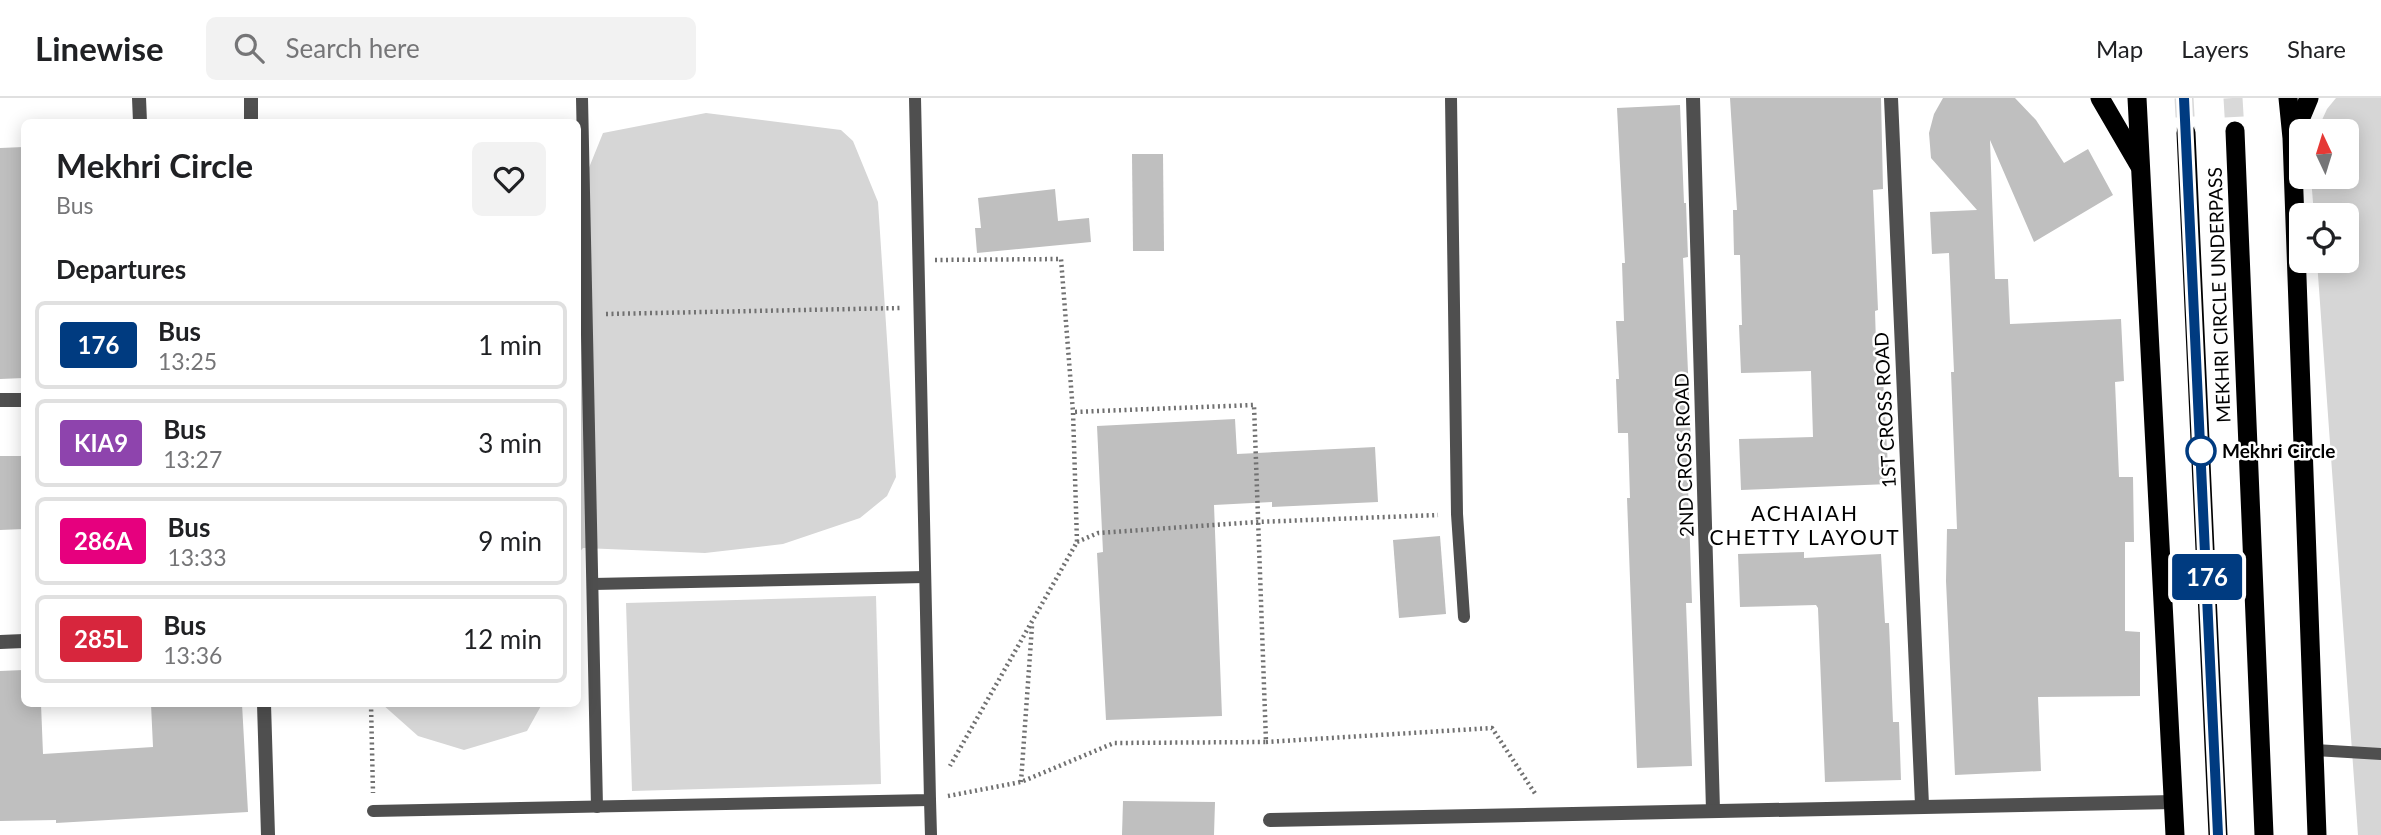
<!DOCTYPE html>
<html lang="en">
<head>
<meta charset="utf-8">
<style>
  body { margin:0; font-family:Lato,sans-serif; background:#f2f2f2; color:#202124; height:100vh; display:flex; flex-direction:column; font-size:26px; white-space:nowrap }
  * { box-sizing:border-box; margin:0 }
  p { font-size:23px; color:#757577 }
  .icon { flex:none; width:38px; height:38px; fill:none; stroke:currentColor; stroke-width:2; stroke-linecap:round; stroke-linejoin:round }
  .map { position:relative; flex:1; overflow:hidden }
  .drawer { position:absolute; left:21px; top:21px; width:560px; height:588px; display:flex; flex-direction:column; background:#fff; border-radius:10px; box-shadow:0 4px 18px #0003 }
  .drawer>* { flex:none }
  .badge { padding:0 14px; border-radius:5px; font-size:24px; line-height:46px }
  .needle { width:46px; rotate:356deg }
  .buttons { position:absolute; left:2289px; top:21px; display:grid; gap:14px }
  .buttons a { display:grid; place-items:center; width:70px; height:70px; border-radius:10px; background:#fff; box-shadow:0 4px 18px #0003; font-size:35px }
  .map>.badge { position:absolute; translate:-50% -50%; box-shadow:0 0 0 4px #fff }
  h2 { padding:0 35px; font-size:26px; line-height:63px }
  .round { display:grid; place-items:center; flex:none; width:74px; height:74px; border-radius:10px; background:#f2f2f2 }
  .headline { display:flex; align-items:center; justify-content:space-between; height:119px; padding:0 35px }
  h1 { font-size:33px; font-weight:700; line-height:52px }
  ul { padding:0; list-style:none }
  li { display:flex; align-items:center; gap:21px; height:88px; margin:0 14px 10px; padding:0 21px; border:4px solid #e0e0e0; border-radius:10px }
  li div { flex:1 }
  li b { display:block; font-size:26px }
  li em { font-style:normal }
  li .badge { min-width:77px; font-weight:700; text-align:center }
  header { display:flex; align-items:center; gap:42px; box-sizing:border-box; height:98px; padding:0 35px; background:#fff; border-bottom:2px solid #e0e0e0 }
  header strong { font-size:33px }
  nav { display:flex; gap:38px; margin-inline-start:auto; font-size:24px }
  .search { width:490px; height:63px; background:#f2f2f2; display:flex; align-items:center; gap:18px; box-sizing:border-box; padding:0 24px; border-radius:10px; color:#757577; font-size:26px }
  .map>svg:first-child { display:block }
</style>
</head>
<body>
<header>
<strong>Linewise</strong>
<div class="search"><svg class="icon" aria-label="search" viewBox="0 0 24 24"><circle cx="10" cy="10" r="6"/><path d="M15 15l6 6"/></svg>Search here</div>
<nav><a>Map</a><a>Layers</a><a>Share</a></nav>
</header>
<div class="map">
<svg width="2381" height="737" viewBox="0 0 2381 737">
  <rect width="100%" height="100%" fill="#fff"/>
  <!-- green -->
  <g fill="#d6d6d6">
    <path d="M2336 0H2381V737H2358L2317 163H2347V117H2314L2311 79H2347V33H2317L2327 11Z"/>
    <path d="M706 15 841 32 853 43 878 104 896 379 887 398 860 420 783 446 705 455 583 450 578 456V97L603 35Z"/>
    <path d="M876 498 881 686 632 693 626 505Z"/>
    <path d="M382 606H542L527 633 464 652 418 638Z"/>
  </g>
  <!-- building -->
  <g fill="#bfbfbf">
    <path d="M1730 0H1881L1883 91 1873 92 1878 212 1875 213 1877 280H1883L1889 386 1741 392 1739 341 1813 339 1811 273 1741 275 1739 227H1742L1740 157H1734L1733 112H1737Z"/>
    <path d="M1943 0H2015L2036 22 2064 65 2088 51 2113 97 2034 144 1990 42 1995 181H2008L2010 226 2121 221 2124 283 2115 284 2119 379H2133L2134 444H2125V533L2140 534V598L2038 599 2041 673 1955 677 1946 483 1947 431H1957L1951 274H1954L1949 155 1932 156 1930 114 1977 112 1931 60 1929 35 1934 16Z"/>
    <path d="M1680 7 1684 105H1686L1688 159 1683 160 1693 388H1688L1692 505H1686L1692 668 1637 670 1627 400H1630L1628 335H1618L1616 281H1619L1616 223H1624L1622 165H1625L1617 10Z"/>
    <path d="M24 49V280L0 281V50Z"/>
    <path d="M1132 56H1163L1164 153H1133Z"/>
    <path d="M1055 91 1058 123 1089 120 1091 144 977 155 975 130H981L978 100Z"/>
    <path d="M1235 321 1237 356 1375 349 1378 404 1272 409V404L1214 407 1222 618 1106 622 1097 455 1103 454 1097 328Z"/>
    <path d="M0 358H24V431L0 432Z"/>
    <path d="M1440 438 1446 516 1399 520 1393 442Z"/>
    <path d="M1804 454V460L1881 456 1885 525H1889L1893 624H1899L1901 682 1825 684 1818 510 1816 507 1740 509 1738 456Z"/>
    <path d="M24 572V606H41L43 656 153 649 151 606H242L248 714 56 725V722L0 723V573Z"/>
    <path d="M1123 703 1215 704 1214 737H1122Z"/>
  </g>
  <g fill="none" stroke-linecap="round" stroke-linejoin="round">
    <!-- trunk-tunnel -->
    <g stroke="#d9d9d9" stroke-width="19" stroke-dasharray="19 10" stroke-linecap="butt">
      <path d="M2184 0 2186 35"/>
      <path d="M2233 0 2235 33"/>
    </g>
    <!-- path -->
    <g stroke="#717171" stroke-width="4.5" stroke-dasharray="2 3.5" stroke-linecap="butt">
      <path d="M935 162 1061 161 1073 314 1077 444 950 668"/>
      <path d="M606 216 901 210"/>
      <path d="M1077 444 1098 435 1257 424 1438 417"/>
      <path d="M371 606 373 695"/>
      <path d="M1266 644 1492 630 1536 697"/>
      <path d="M1021 684 1032 528"/>
      <path d="M948 698 1021 684 1114 645 1266 644 1254 307 1073 314"/>
    </g>
    <!-- service -->
    <g stroke="#4f4f4f" stroke-width="12">
      <path d="M582 0 597 709"/>
      <path d="M1451 0 1457 416 1464 519"/>
      <path d="M593 486 925 479"/>
      <path d="M2315 652 2381 656"/>
      <path d="M930 702 931 737"/>
      <path d="M373 713 930 702 915 0"/>
    </g>
    <!-- minor -->
    <g stroke="#4f4f4f" stroke-width="14">
      <path d="M139 0 140 24"/>
      <path d="M251 0V24"/>
      <path d="M1693 0 1713 712"/>
      <path d="M1891 0 1922 707"/>
      <path d="M0 302H24"/>
      <path d="M0 544 24 543"/>
      <path d="M264 606 268 737"/>
      <path d="M1270 722 2174 704"/>
    </g>
    <!-- trunk -->
    <g stroke="#000" stroke-width="19">
      <path d="M2100 0 2139 67"/>
      <path d="M2137 0 2175 737"/>
      <path d="M2288 0 2292 40 2317 737"/>
      <path d="M2235 33 2264 737"/>
      <path d="M2186 35 2218 737"/>
      <path d="M2294 36 2309 0"/>
    </g>
  </g>
  <g fill="none" stroke-linecap="round" stroke-linejoin="round">
    <defs>
      <path id="line" d="M2184 0 2218 737"/>
    </defs>
    <!-- line casing -->
    <use href="#line" stroke="#fff" stroke-width="16"/>
    <!-- line -->
    <use href="#line" stroke="#003b80" stroke-width="10"/>
  </g>
  <!-- markers -->
  <circle fill="#fff" stroke="#003b80" stroke-width="3.5" cx="2201" cy="353" r="14"/>
  <g text-anchor="middle" stroke-width="5" stroke-linejoin="round" paint-order="stroke">
    <!-- street labels -->
    <g font-size="19" fill="#000" stroke="#fff">
      <text transform="translate(2219 197) rotate(-92)" y="7">MEKHRI CIRCLE UNDERPASS</text>
      <text transform="translate(1885 312) rotate(-93)" y="7">1ST CROSS ROAD</text>
      <text transform="translate(1684 357) rotate(-92)" y="7">2ND CROSS ROAD</text>
    </g>
    <!-- stop labels -->
    <g font-size="19" font-weight="bold" fill="#000" stroke="#fff" text-anchor="start">
      <text x="2222" y="360">Mekhri Circle</text>
    </g>
    <!-- neighbourhood labels -->
    <g font-size="21" letter-spacing="2" fill="#000" stroke="#fff">
      <text x="1805" y="423">ACHAIAH<tspan x="1805" dy="24">CHETTY LAYOUT</tspan></text>
    </g>
  </g>
</svg>
<div class="buttons">
<a><svg class="needle" viewBox="-14 -14 28 28"><path d="M0-13l5 13h-10z" fill="#e53935"/><path d="M0 13l5-13h-10z" fill="#757577"/></svg></a>
<a><svg class="icon" aria-label="locate" viewBox="0 0 24 24"><circle cx="12" cy="12" r="6"/><path d="M12 2v4M12 18v4M2 12h4M18 12h4"/></svg></a>
</div>
<b class="badge" style="left:2207px;top:479px;background:#003b80;color:#fff">176</b>
<section class="drawer">
<div class="headline"><div><h1>Mekhri Circle</h1><p>Bus</p></div><a class="round"><svg class="icon" aria-label="heart" viewBox="0 0 24 24"><path d="M12 20l-8-8c-3-5 5-10 8-4 3-6 11-1 8 4z"/></svg></a></div>
<h2>Departures</h2>
<ul>
<li><span class="badge" style="background:#003b80;color:#fff">176</span><div><b>Bus</b><p>13:25</p></div><em>1 min</em></li>
<li><span class="badge" style="background:#8e44ad;color:#fff">KIA9</span><div><b>Bus</b><p>13:27</p></div><em>3 min</em></li>
<li><span class="badge" style="background:#e6007e;color:#fff">286A</span><div><b>Bus</b><p>13:33</p></div><em>9 min</em></li>
<li><span class="badge" style="background:#d7263d;color:#fff">285L</span><div><b>Bus</b><p>13:36</p></div><em>12 min</em></li>
</ul>
</section>
</div>
</body>
</html>
